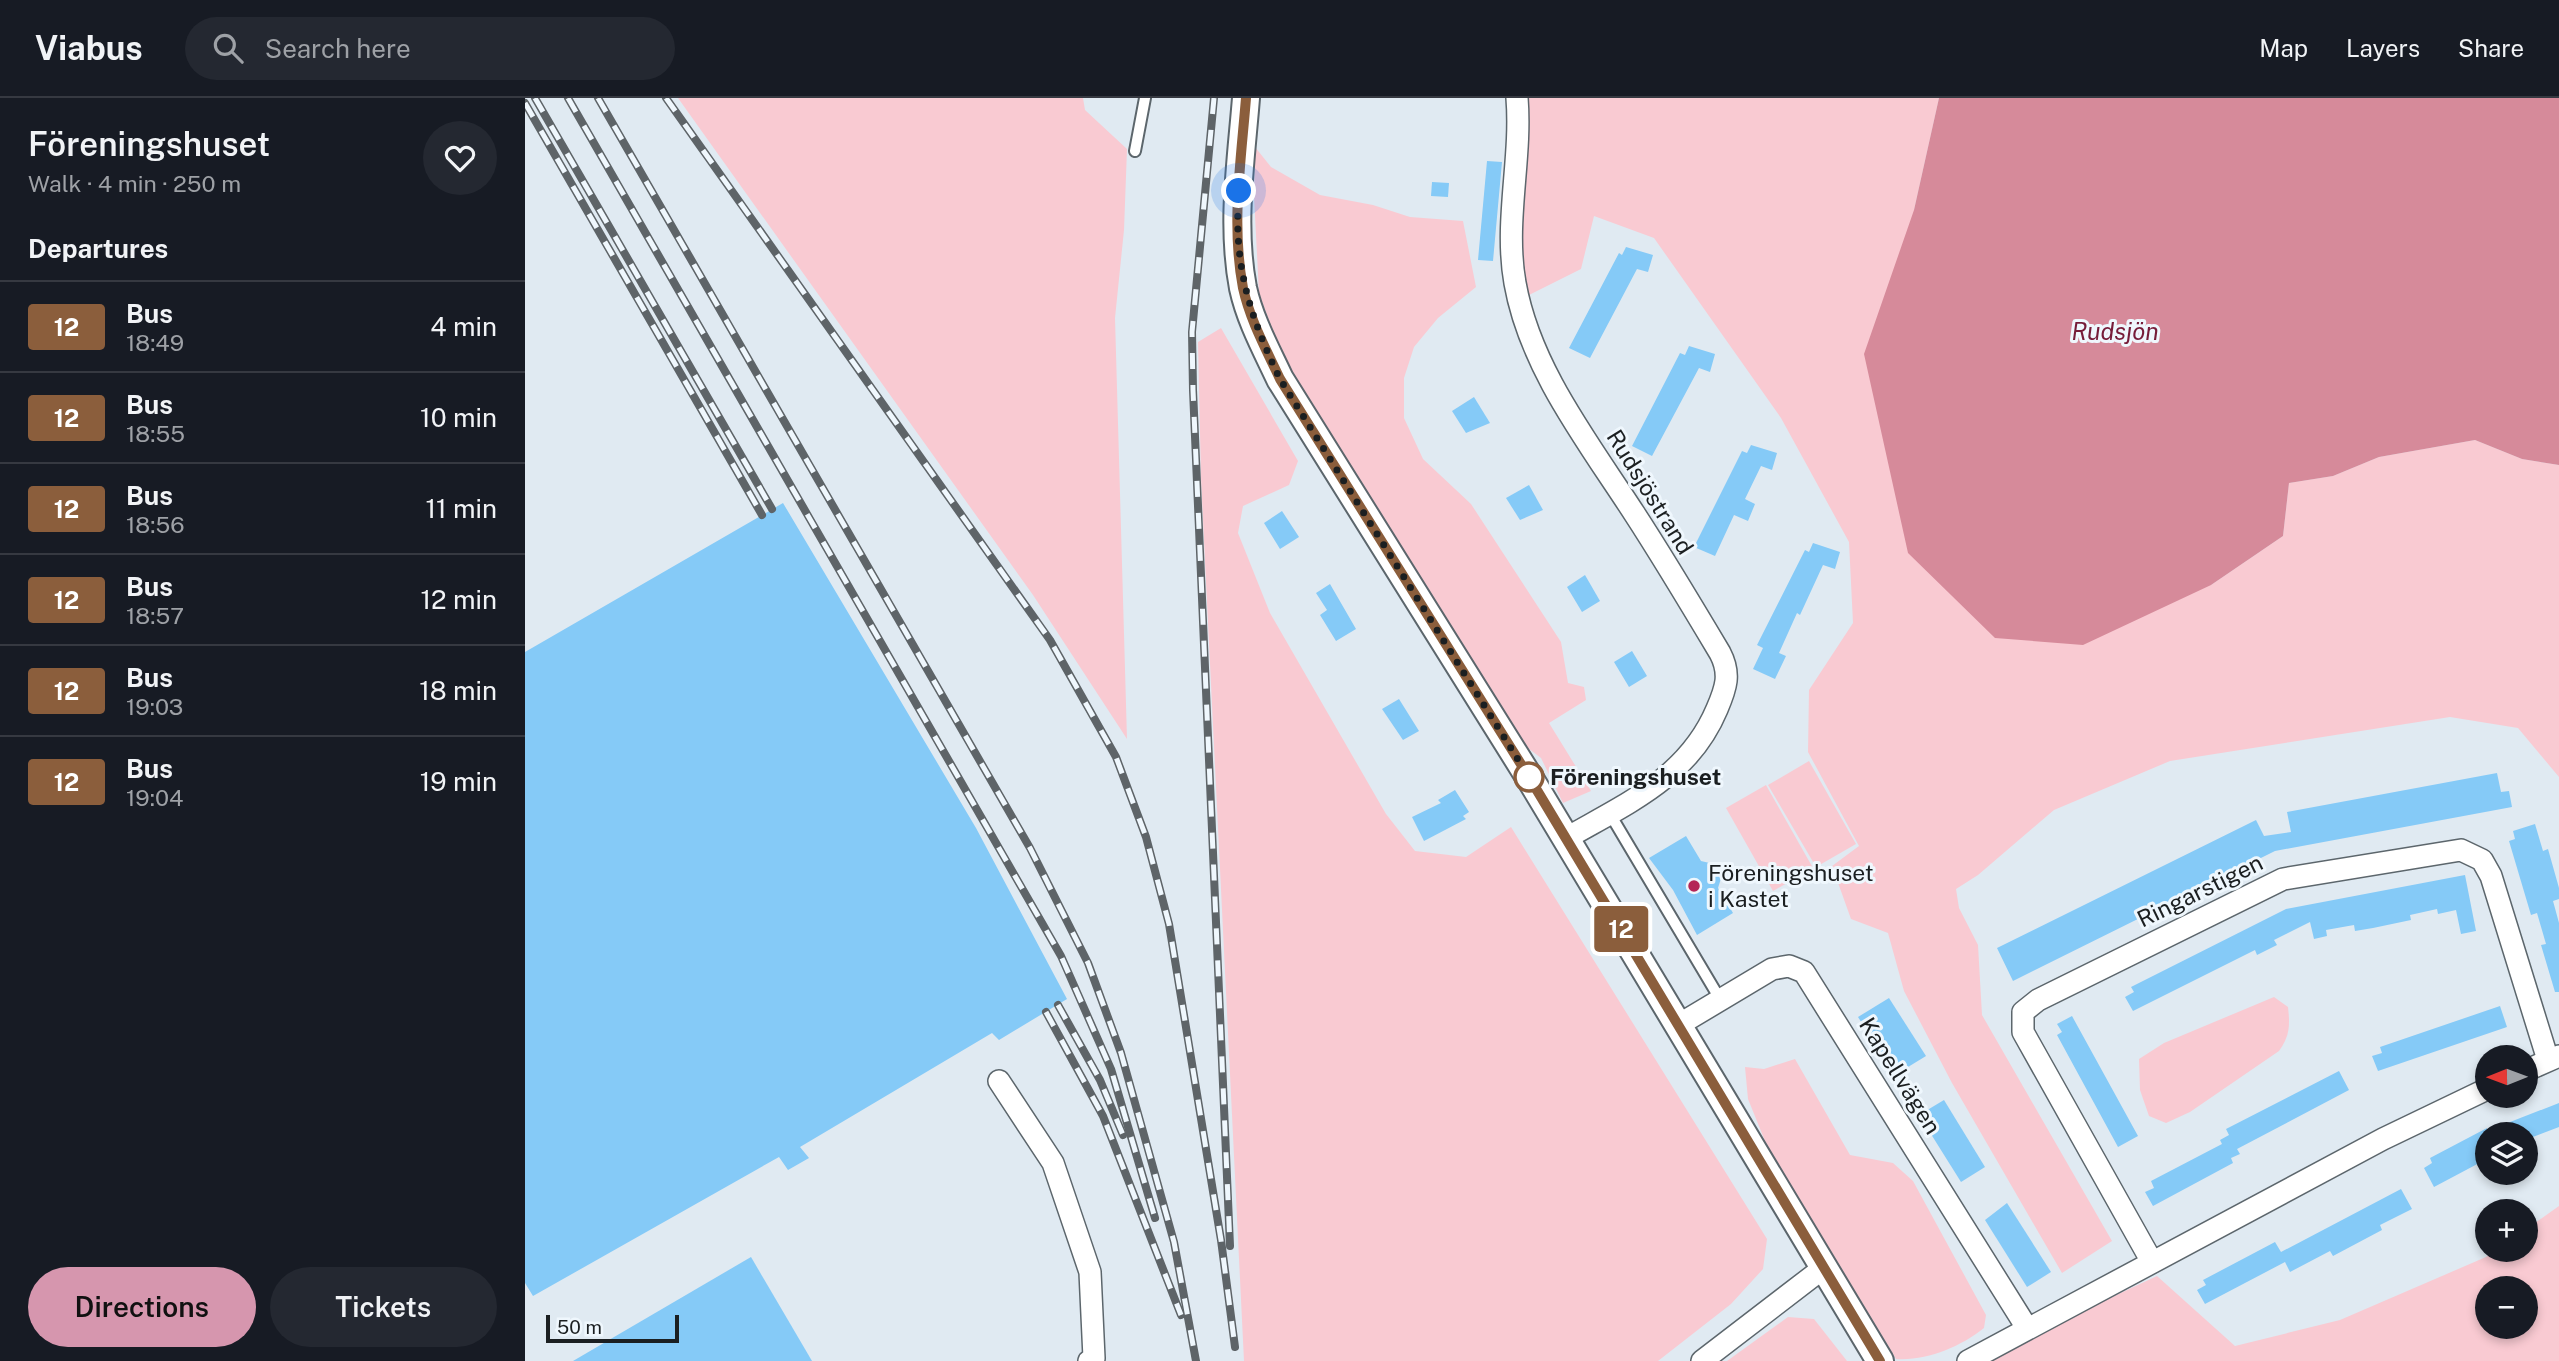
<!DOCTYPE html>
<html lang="en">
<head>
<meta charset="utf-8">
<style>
  body { margin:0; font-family:"Public Sans",sans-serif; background:#242831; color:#f1f3f6; height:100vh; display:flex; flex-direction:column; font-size:26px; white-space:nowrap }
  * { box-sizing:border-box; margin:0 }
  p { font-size:23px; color:#9ea1a6 }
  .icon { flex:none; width:38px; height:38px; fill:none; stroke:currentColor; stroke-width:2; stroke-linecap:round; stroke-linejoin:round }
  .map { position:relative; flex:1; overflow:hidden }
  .details { display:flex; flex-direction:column; background:#171b24; width:525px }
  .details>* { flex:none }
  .badge { padding:0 14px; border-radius:5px; font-size:24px; line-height:46px }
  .needle { width:46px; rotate:269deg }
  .buttons { position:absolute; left:1950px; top:947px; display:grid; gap:14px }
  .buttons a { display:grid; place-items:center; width:63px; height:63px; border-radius:50%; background:#171b24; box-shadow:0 4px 10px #0003; font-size:35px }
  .scale { position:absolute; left:21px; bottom:18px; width:133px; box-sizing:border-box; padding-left:7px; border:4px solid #1b1f21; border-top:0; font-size:19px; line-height:24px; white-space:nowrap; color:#1b1f21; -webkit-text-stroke:5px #eff7fd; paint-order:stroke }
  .you { position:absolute; width:35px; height:35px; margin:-18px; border:5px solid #fff; border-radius:50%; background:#1a73e8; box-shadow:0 0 0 10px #1a73e833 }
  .map>.badge { position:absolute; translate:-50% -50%; box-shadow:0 0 0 4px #fff }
  h2 { padding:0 28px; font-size:26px; line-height:63px }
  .round { display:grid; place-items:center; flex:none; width:74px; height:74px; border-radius:37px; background:#242831 }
  .head { display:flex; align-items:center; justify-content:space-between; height:119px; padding:0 28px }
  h1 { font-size:33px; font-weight:600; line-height:52px }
  .cta { display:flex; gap:14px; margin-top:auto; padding:14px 28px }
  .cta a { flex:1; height:80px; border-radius:42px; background:#d696ae; color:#111; font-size:28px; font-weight:600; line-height:80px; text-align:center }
  .cta a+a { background:#242831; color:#f1f3f6 }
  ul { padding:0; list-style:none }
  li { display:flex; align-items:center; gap:21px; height:91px; padding:0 28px; border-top:2px solid #363941 }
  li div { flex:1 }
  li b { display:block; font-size:26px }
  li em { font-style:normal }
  li .badge { min-width:77px; font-weight:700; text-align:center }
  header { display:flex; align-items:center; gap:42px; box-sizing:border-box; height:98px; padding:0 35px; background:#171b24; border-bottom:2px solid #363941 }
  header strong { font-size:33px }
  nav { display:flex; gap:38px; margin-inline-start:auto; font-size:24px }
  .search { width:490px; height:63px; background:#242831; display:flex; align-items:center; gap:18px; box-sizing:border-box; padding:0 24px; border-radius:38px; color:#9ea1a6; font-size:26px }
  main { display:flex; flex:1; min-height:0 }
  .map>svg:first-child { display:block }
</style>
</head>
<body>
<header>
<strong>Viabus</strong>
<div class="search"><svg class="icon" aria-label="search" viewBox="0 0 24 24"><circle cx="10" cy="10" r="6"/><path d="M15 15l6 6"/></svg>Search here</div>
<nav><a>Map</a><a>Layers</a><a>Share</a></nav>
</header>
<main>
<section class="details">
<div class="head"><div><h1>Föreningshuset</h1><p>Walk · 4 min · 250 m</p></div><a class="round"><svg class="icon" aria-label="heart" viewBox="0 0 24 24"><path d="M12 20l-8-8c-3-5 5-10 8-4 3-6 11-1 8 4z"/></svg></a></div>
<h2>Departures</h2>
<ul>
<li><span class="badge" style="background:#8b5e3c;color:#fff">12</span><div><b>Bus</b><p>18:49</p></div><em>4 min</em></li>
<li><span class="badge" style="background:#8b5e3c;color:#fff">12</span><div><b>Bus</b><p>18:55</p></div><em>10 min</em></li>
<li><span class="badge" style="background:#8b5e3c;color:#fff">12</span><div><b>Bus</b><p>18:56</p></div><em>11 min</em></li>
<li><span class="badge" style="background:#8b5e3c;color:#fff">12</span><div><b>Bus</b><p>18:57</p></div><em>12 min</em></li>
<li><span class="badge" style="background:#8b5e3c;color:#fff">12</span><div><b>Bus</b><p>19:03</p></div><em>18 min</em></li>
<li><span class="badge" style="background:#8b5e3c;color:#fff">12</span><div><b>Bus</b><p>19:04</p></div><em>19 min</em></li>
</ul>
<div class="cta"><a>Directions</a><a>Tickets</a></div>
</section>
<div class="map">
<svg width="2034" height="1263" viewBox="0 0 2034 1263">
  <rect width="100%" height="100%" fill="#e0eaf2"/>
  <!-- green -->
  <g fill="#f9cad2" fill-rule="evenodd">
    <path d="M153 0H558L560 12 602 51 599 132 590 220 602 641 508 497Z"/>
    <path d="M1001 0H1414L1389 112 1686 487 1758 438 1764 385 1808 378 1854 359 1950 342 1997 361 2034 367V679L1993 630 1925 619 1645 663 1529 712 1453 777 1431 791 1434 810 1453 847 1457 917 1587 1143 1537 1175 1427 985 1379 893 1363 835 1326 821 1307 768 1334 748 1283 654 1284 592 1328 525 1324 444 1256 320 1129 140 1069 118 1056 171 996 201 991 150Z"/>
    <path d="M730 49 746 69 795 97 848 107 885 119 938 123 951 189 913 220 889 249 879 280V320L898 361 946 406 1036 544 1043 585 1059 589 1061 602 1024 625 1066 693 1038 705 1016 660 999 647 984 626 756 256 734 195 729 98Z"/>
    <path d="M696 230 773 363 764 387 718 408 713 435 745 515 861 716 890 753 941 759 986 729 1242 1141 1238 1171 1206 1206 1133 1263H719L676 381 673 244Z"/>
    <path d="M1284 663 1331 746 1291 769 1243 687Z"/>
    <path d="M1241 687 1288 770 1248 793 1201 710Z"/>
    <path d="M1749 899 1763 909C1765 927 1765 938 1754 953L1665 1014 1641 1025 1624 1018 1615 992 1614 961 1639 945Z"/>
    <path d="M1270 961 1325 1057 1368 1065 1388 1083 1461 1217 1459 1230C1435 1249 1402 1263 1371 1261L1242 1048 1223 1001 1220 969 1239 971Z"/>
    <path d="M2034 1108V1263H1462L1508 1236 1632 1178 1710 1248 1815 1222 1961 1159 1972 1152H2000V1132ZM1962 1190H2000V1228H1962Z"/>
    <path d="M1263 1219 1289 1221 1322 1263H1202Z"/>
  </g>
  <!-- water -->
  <path fill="#d68a9a" d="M1414 0H2034V367L1997 361 1950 342 1854 359 1808 378 1764 385 1758 438 1686 487 1558 547 1470 540 1383 455 1339 256 1389 112Z"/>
  <!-- building -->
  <g fill="#85caf7">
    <path d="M962 63 977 64 968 163 953 162Z"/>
    <path d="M907 84 924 85 923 99 906 98Z"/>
    <path d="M1101 149 1128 157 1123 174 1112 171 1065 260 1044 250 1094 155 1097 157Z"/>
    <path d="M1164 248 1190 256 1185 274 1174 270 1127 358 1107 348 1155 255 1160 257Z"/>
    <path d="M949 299 965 325 941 335 927 313Z"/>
    <path d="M1226 347 1252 355 1247 372 1236 368 1220 401 1230 406 1223 423 1209 417 1190 458 1169 449 1217 353 1222 355Z"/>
    <path d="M1004 387 1018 412 995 422 981 400Z"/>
    <path d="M258 405 451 730 542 901 474 942 467 935 275 1049 284 1060 263 1072 254 1059 8 1198 0 1185V554Z"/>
    <path d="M757 413 774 439 755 451 739 425Z"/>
    <path d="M1288 445 1315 454 1310 471 1298 467 1275 517 1272 515 1254 555 1261 558 1250 581 1228 571 1238 550 1232 547 1280 452 1284 454Z"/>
    <path d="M1060 477 1075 503 1057 514 1042 489Z"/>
    <path d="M805 486 831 531 811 543 795 517 802 512 791 495Z"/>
    <path d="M1107 553 1122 578 1104 589 1089 564Z"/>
    <path d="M874 601 894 633 878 642 857 611Z"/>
    <path d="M1972 675 1976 694 1984 693 1987 709 1750 753 1488 883 1472 850 1731 722 1739 738 1766 734 1762 714Z"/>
    <path d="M930 692 944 714 938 718 941 721 899 743 887 719 916 705 913 702Z"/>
    <path d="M2010 726 2018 753 2023 751 2034 790V801L2028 803 2034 825V894H2030L2016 847 2021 846 2012 815 2006 817 1984 743 1990 741 1988 733Z"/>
    <path d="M1161 738 1176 763 1193 767 1198 774 1193 790 1208 815 1172 837 1148 792 1124 760Z"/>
    <path d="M1940 777 1951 833 1936 836 1931 812 1913 816 1912 811 1885 817 1886 822 1848 830 1830 833 1829 827 1801 832 1802 838 1789 841 1785 824 1749 842 1752 847 1732 857 1730 852 1608 913 1600 899 1609 894 1606 889 1761 811Z"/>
    <path d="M1364 900 1401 958 1370 977 1333 919Z"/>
    <path d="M1975 908 1982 929 1853 973 1847 958 1857 955 1855 949Z"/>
    <path d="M1547 918 1613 1038 1593 1049 1532 937 1537 934 1532 926Z"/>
    <path d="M1814 973 1824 992 1712 1051 1715 1056 1706 1060 1708 1065 1628 1108 1620 1094 1629 1090 1626 1083 1697 1046 1695 1042 1704 1037 1701 1031Z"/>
    <path d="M1419 1002 1460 1069 1436 1084 1394 1017Z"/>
    <path d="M2034 1005V1029L2000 1042V1036H1962V1055L1956 1058 1958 1063 1909 1089 1899 1070 1907 1065 1905 1060 1962 1030V1033Z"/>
    <path d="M1876 1091 1887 1111 1855 1127 1857 1132 1808 1158 1805 1153 1765 1174 1760 1164 1680 1206 1672 1192 1681 1187 1678 1182 1750 1144 1756 1154Z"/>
    <path d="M1482 1105 1526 1174 1502 1189 1460 1122Z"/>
    <path d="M226 1159 287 1263H48Z"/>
  </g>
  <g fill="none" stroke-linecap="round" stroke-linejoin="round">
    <defs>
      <g id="service">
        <path d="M610 53 620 0"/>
        <path d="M1085 716 1195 901"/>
      </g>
      <g id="minor">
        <path d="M992 0C997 61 979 124 990 185 1005 270 1063 344 1109 415 1139 461 1167 508 1195 555 1206 576 1201 590 1192 611 1163 680 1102 705 1040 741"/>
        <path d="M1155 926 1247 871 1264 868 1279 874 1502 1230"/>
        <path d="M2000 973 2034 958"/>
        <path d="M474 983 528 1065 565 1174 569 1260 564 1263"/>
        <path d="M1627 1164 1498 934V914L1513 902 1758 781 1936 752 1957 762 1966 778 2023 962"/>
        <path d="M1177 1263 1297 1171"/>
        <path d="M1443 1263 1858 1041 1962 991"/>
      </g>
      <path id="tertiary" d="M721 0C716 63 706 127 718 190 725 222 741 251 755 281L1004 679 1355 1263"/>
    </defs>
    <!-- service casing -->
    <use href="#service" stroke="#5c666c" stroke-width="14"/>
    <!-- minor casing -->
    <use href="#minor" stroke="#5c666c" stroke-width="24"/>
    <!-- tertiary casing -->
    <use href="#tertiary" stroke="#5c666c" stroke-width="30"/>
    <!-- service -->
    <use href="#service" stroke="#fff" stroke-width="10"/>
    <!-- minor -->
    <use href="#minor" stroke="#fff" stroke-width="21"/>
    <!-- tertiary -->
    <use href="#tertiary" stroke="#fff" stroke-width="26"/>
    <defs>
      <g id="rail">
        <path d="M10 0 247 411"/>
        <path d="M43 0 536 858 586 971 630 1120"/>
        <path d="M73 0 505 750 563 865 596 955 649 1144 671 1263"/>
        <path d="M141 0 525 542 591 659 621 739 644 826 696 1142 710 1249"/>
        <path d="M689 0 667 234 668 292 705 1148"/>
        <path d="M0 5 237 417"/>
        <path d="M533 907 575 982 598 1037"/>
        <path d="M521 914 578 1018 656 1217"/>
      </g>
    </defs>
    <!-- rail casing -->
    <use href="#rail" stroke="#5e6468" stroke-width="8"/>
    <!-- rail -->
    <use href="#rail" stroke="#eff7fd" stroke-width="5" stroke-dasharray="16" stroke-linecap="butt"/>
  </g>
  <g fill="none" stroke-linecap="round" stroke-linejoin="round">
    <defs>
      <path id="line" d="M721 0C716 63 706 127 718 190 725 222 741 251 755 281L1004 679 1355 1263"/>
    </defs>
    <!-- line casing -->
    <use href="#line" stroke="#fff" stroke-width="16"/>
    <!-- line -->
    <use href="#line" stroke="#8b5e3c" stroke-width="10"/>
    <!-- walk -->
    <path stroke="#1b1f21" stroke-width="7" stroke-dasharray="0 12.6" d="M714 93C708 165 724 217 755 281L1004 679"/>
  </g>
  <!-- markers -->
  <circle fill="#fff" stroke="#8b5e3c" stroke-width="3.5" cx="1004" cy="679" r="14"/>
  <circle fill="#b42557" stroke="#eff7fd" stroke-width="2.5" cx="1169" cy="788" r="7"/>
  <g text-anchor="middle" stroke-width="6" stroke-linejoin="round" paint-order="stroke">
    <!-- street labels -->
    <g font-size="23" fill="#1b1f21" stroke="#eff7fd">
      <text transform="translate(1125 394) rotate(58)" y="8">Rudsjöstrand</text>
      <text transform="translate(1675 793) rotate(-26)" y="8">Ringarstigen</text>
      <text transform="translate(1375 978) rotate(58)" y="8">Kapellvägen</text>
    </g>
    <!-- stop labels -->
    <g font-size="23" font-weight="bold" fill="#1b1f21" stroke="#eff7fd" text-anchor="start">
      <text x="1025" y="687">Föreningshuset</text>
    </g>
    <!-- poi labels -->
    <g font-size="23" fill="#1b1f21" stroke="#eff7fd" text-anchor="start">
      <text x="1183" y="783">Föreningshuset<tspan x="1183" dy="26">i Kastet</tspan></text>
    </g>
    <!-- water labels -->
    <g font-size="24" font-style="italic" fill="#761c39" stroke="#eff7fd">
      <text x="1590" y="242">Rudsjön</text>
    </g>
  </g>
</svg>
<div class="buttons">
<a><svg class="needle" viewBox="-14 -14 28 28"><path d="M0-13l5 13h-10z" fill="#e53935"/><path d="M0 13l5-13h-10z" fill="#9ea1a6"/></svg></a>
<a><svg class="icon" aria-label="layers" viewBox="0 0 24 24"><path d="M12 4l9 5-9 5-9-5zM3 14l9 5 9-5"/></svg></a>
<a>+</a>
<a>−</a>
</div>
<div class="scale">50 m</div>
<div class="you" style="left:714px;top:93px"></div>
<b class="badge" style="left:1096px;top:831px;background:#8b5e3c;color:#fff">12</b>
</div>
</main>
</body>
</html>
